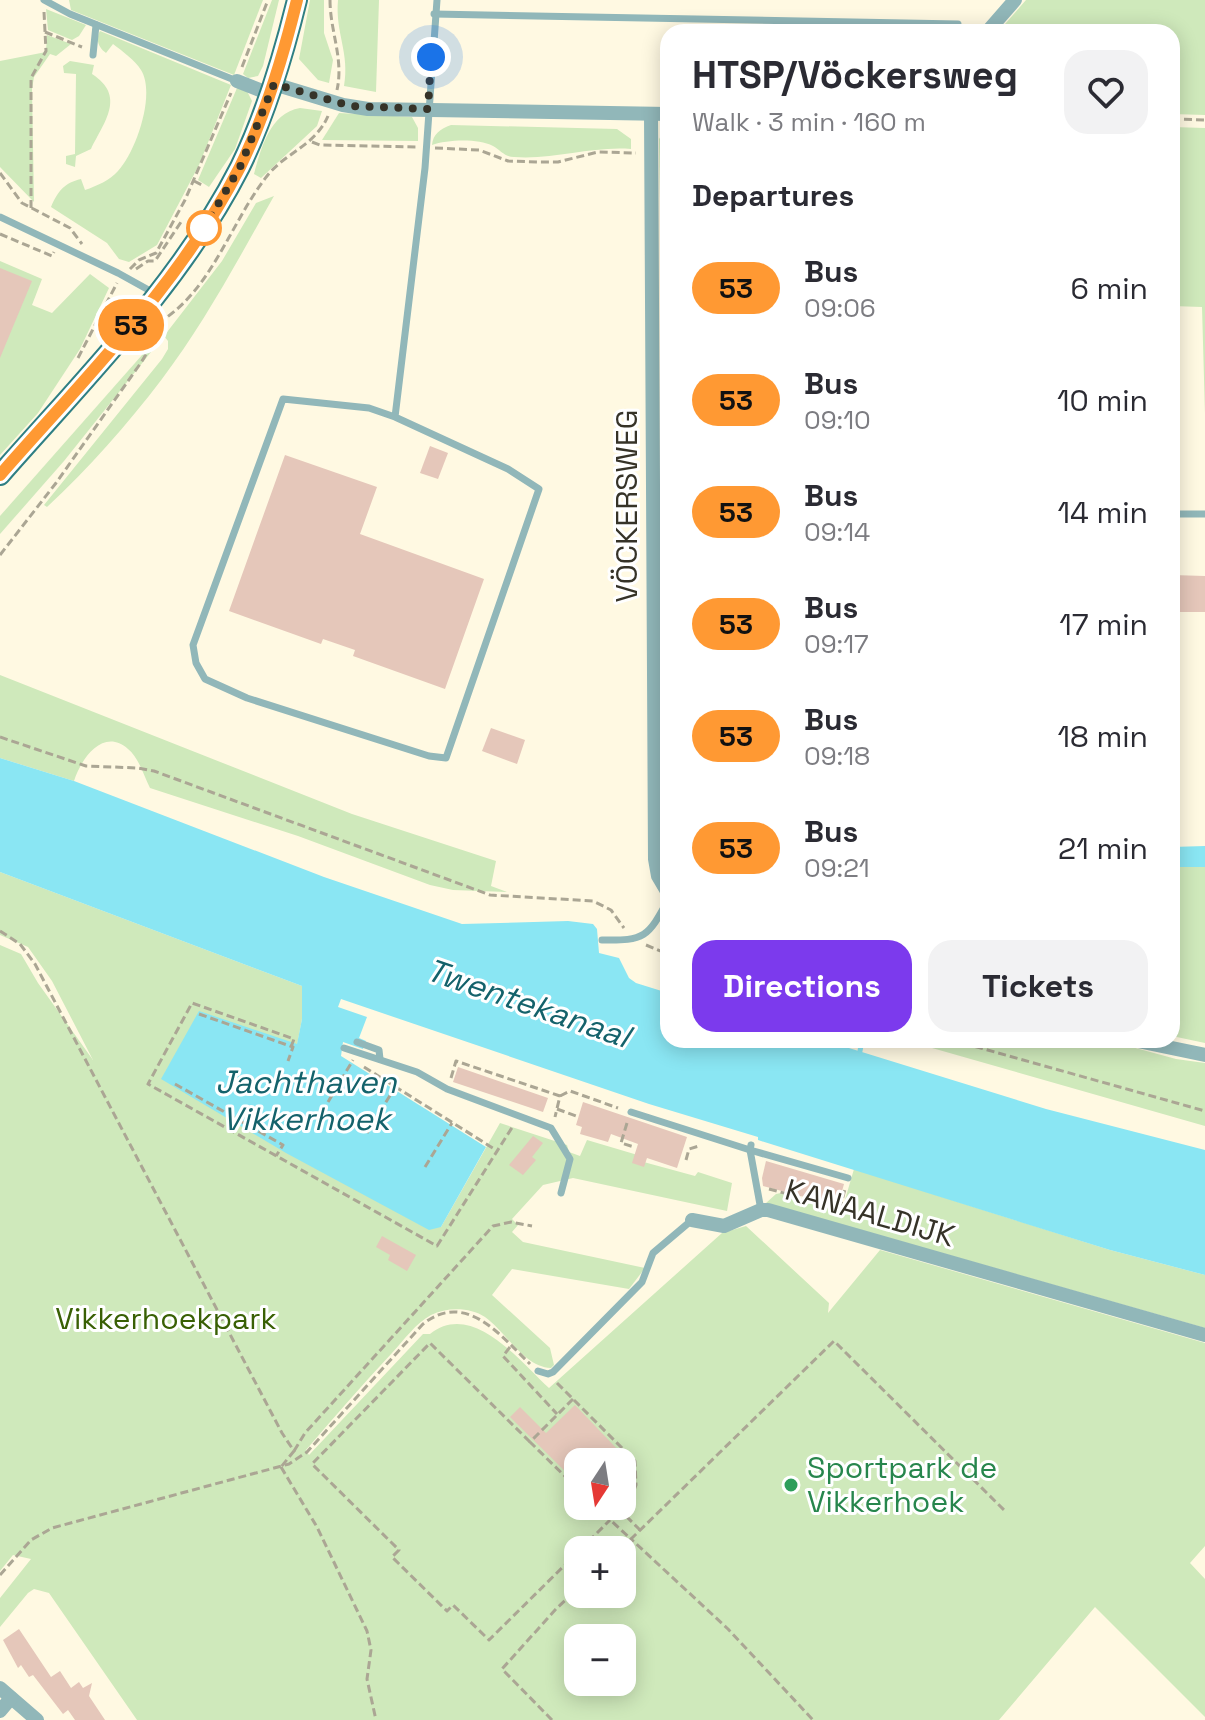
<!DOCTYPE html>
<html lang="en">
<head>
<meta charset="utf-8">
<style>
  body { margin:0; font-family:"Space Grotesk",sans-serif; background:#f2f2f3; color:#2b2b33; height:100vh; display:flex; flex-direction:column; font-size:30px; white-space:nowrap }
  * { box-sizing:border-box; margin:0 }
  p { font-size:26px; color:#7c7c81 }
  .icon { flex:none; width:44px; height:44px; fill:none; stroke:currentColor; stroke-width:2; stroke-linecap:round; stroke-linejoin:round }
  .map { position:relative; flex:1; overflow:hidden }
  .sheet { position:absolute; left:660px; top:24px; width:520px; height:1024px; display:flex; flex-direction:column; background:#fff; border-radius:24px; box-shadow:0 4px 20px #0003 }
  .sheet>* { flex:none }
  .badge { padding:0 16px; border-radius:26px; font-size:28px; line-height:52px }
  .needle { width:52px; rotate:192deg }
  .buttons { position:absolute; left:564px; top:1448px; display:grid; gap:16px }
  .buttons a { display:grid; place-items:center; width:72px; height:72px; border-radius:16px; background:#fff; box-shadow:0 4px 20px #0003; font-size:40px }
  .you { position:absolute; width:40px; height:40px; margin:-20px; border:6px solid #fff; border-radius:50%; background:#1a73e8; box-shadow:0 0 0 12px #1a73e833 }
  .map>.badge { position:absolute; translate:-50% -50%; box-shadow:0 0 0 4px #fff }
  h2 { padding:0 32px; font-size:30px; line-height:72px }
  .round { display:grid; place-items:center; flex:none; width:84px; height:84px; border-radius:24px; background:#f2f2f3 }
  .summary { display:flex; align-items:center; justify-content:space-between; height:136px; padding:0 32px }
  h1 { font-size:38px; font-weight:800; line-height:60px }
  .cta { display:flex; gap:16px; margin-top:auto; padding:16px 32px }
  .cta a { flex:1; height:92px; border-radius:24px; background:#7c3aed; color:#fff; font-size:32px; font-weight:800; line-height:92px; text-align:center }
  .cta a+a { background:#f2f2f3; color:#2b2b33 }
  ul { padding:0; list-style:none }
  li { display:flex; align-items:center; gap:24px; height:112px; padding:0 32px }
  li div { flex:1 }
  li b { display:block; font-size:30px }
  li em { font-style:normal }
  li .badge { min-width:88px; font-weight:700; text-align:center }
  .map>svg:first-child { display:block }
</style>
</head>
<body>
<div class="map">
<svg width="1205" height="1720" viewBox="0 0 1205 1720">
  <rect width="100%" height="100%" fill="#fff9e2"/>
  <!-- green -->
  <g fill="#cfe9bb" fill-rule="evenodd">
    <path d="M69 0H263L234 75 71 10Z"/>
    <path d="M272 0H279L263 66 258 76 248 78 243 74Z"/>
    <path d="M310 0H324V33L333 60 329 83 318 80 299 59Z"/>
    <path d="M338 0H379L376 92 344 86C350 53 335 33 338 0Z"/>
    <path d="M1026 0H1205V115L1172 114V32H998Z"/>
    <path d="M46 9 86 25 79 36 72 40 48 30Z"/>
    <path d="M100 31 231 85 199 165 157 245 129 262 119 259 107 243 51 207C58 191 64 183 81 179L85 190C97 186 110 180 118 171 136 152 156 94 141 70 135 60 122 51 113 44L106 53C99 48 95 40 100 31Z"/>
    <path d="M47 35 71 44 56 56 50 54 34 77 32 89 34 202 0 167V61L46 52Z"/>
    <path d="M70 61 94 65 92 74C126 96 105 121 91 149L76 156 75 167 66 164V156L75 154 76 74 64 73 63 66Z"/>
    <path d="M237 88 247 91 252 101 235 149 209 187 198 180Z"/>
    <path d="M300 108 322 111 317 126 261 178 254 174C261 148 270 113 300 108Z"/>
    <path d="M339 113 412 117 418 128V141L322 140Z"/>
    <path d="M451 125 617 129 631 139V149C591 146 554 160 514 157 505 157 500 150 493 146 477 138 447 140 432 145 433 134 440 129 451 125Z"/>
    <path d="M668 126V279L661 258 659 139Z"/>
    <path d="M1172 127 1205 128V414L1202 307 1172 306Z"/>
    <path d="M274 196C239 258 205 322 162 379 127 425 88 469 47 507L44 505 162 359 168 349V341L164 336 222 261 256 203Z"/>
    <path d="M0 261 42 279 32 305 52 313 90 274 109 288 80 349 38 413 0 455Z"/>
    <path d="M150 346 151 352 64 461 0 534V516Z"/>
    <path d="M0 675 352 814 496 861 491 886 507 892 453 890 430 885 298 836 150 788C144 776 139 758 128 749 103 727 81 759 74 781L0 758Z"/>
    <path d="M1172 867H1205V1043L1172 1036Z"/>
    <path d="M0 872 302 986V1019L297 1045 441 1227 500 1123 567 1145 569 1152 580 1156 587 1140 641 1156 640 1161 695 1176 698 1172 732 1183 727 1211 573 1178 543 1185 512 1219 518 1225 512 1232 523 1242 645 1268 629 1289 512 1269 492 1295 550 1348 554 1365 551 1368C524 1367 506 1332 485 1317 470 1307 447 1307 431 1315 416 1323 404 1340 392 1353 362 1385 334 1417 306 1450L309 1455 423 1334H430C472 1300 520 1361 549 1388L722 1233 746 1226 829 1303 828 1313 880 1250 1205 1343V1546L1190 1563 1205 1579V1717L1095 1607 999 1720H137L49 1593 34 1589 28 1593 0 1627V1598L31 1559 13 1555 0 1571V945L21 954 38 983 93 1060 52 981 28 947 0 935ZM578 1462H622V1506H578ZM578 1550H622V1594H578ZM578 1638H622V1682H578Z"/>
    <path d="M904 1040H1106L1176 1059 1205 1063V1126Z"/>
    <path d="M854 1169 1110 1250 1205 1275V1328L766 1203 776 1194 781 1193 842 1210Z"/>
  </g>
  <!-- water -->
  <g fill="#8ae6f3">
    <path d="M0 758 74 781 324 877 462 924 568 921 593 924 597 929 599 953 619 958 629 978 636 983 668 993V1040H823L1046 1109 1205 1150V1275L1110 1250 758 1140V1137L649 1104 341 999 338 1007 367 1017 359 1038 366 1041 363 1049 343 1042 341 1056 486 1147 441 1227 429 1230 286 1153 161 1079 199 1011 297 1044 302 1019V986L0 872Z"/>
    <path d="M1205 846V867H1172V847Z"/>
  </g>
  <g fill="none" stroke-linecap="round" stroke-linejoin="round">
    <!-- stream -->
    <path stroke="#8ae6f3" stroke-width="5" d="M860 1051 862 1040"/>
  </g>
  <!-- building -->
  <g fill="#e5c7ba">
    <path d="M0 268 32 281 0 358Z"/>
    <path d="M430 446 448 453 438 479 420 473Z"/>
    <path d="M285 455 377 487 360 534 484 579 445 689 353 656 355 650 323 639 321 644 229 611Z"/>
    <path d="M1172 575 1205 576V612H1172Z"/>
    <path d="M491 728 525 740 517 764 482 751Z"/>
    <path d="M458 1067 548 1098 543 1112 453 1082Z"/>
    <path d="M583 1102 687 1137 677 1168 647 1158 644 1167 632 1163 638 1144 611 1134 608 1142 580 1134 582 1127 576 1125Z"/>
    <path d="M533 1136 543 1143 532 1157 536 1160 523 1175 509 1165Z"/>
    <path d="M766 1161 844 1184 838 1206 763 1186 762 1178Z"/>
    <path d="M382 1236 416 1255 407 1271 388 1260 390 1255 376 1247Z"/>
    <path d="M575 1405 620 1452 617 1455 624 1462H578V1484L510 1417 520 1407 546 1433Z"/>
    <path d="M19 1629 51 1677 60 1671 71 1688 79 1682 83 1688 92 1683 89 1696 105 1720H75L68 1710 63 1714 33 1675 29 1677 21 1665 18 1668 3 1640Z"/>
  </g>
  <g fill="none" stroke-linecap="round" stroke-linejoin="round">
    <!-- path -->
    <g stroke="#aba694" stroke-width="3" stroke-dasharray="8 4" stroke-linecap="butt">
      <path d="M330 0C330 31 344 59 337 90"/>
      <path d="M45 32 82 47"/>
      <path d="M242 67 268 0"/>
      <path d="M1172 119 1205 120"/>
      <path d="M312 142 320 145 416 147"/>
      <path d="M435 148 479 150 508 161 540 162H558L598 152 636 153"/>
      <path d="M0 173 22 203 70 228 82 244"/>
      <path d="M194 181 204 186"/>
      <path d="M31 208V78L46 51 44 12"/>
      <path d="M0 234 52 256 54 252"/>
      <path d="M130 269 139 260 156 253 185 200 231 93"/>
      <path d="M136 269 148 261H155L183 219"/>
      <path d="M158 323C212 291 230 223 267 176 286 152 315 146 328 116"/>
      <path d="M78 358 117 283"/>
      <path d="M0 555 56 483 133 374C142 361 153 348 150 332"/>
      <path d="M0 737 86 766 138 768 154 771 490 895 593 901 611 910 624 928"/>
      <path d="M0 931 20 944 35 964 282 1433 294 1451 281 1467"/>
      <path d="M646 945 668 954"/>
      <path d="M199 1014 293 1047 288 1061"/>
      <path d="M952 1040 1205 1111"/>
      <path d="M291 1047 294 1039 192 1003 148 1084 437 1246 513 1126"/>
      <path d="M364 1067 496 1150"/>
      <path d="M451 1078 456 1061 560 1096 555 1117"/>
      <path d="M175 1084 283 1145 276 1156"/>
      <path d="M560 1096 570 1091 618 1108"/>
      <path d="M328 1102 353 1060"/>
      <path d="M557 1109 576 1116"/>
      <path d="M627 1123 621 1143 634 1147"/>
      <path d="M367 1133 394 1089"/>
      <path d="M686 1160 689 1149 699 1146"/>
      <path d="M425 1167 452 1123"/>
      <path d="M769 1189 840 1208 845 1189"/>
      <path d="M510 1347 503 1356 557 1414"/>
      <path d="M557 1383 635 1461 636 1485 625 1515 640 1530"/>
      <path d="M573 1399 530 1442 578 1489"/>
      <path d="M530 1442 430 1343 312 1464 399 1550 392 1557 447 1611 453 1605 489 1640 578 1552"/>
      <path d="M294 1451 305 1433 493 1226 511 1222 532 1226"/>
      <path d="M281 1467 317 1527 367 1631 371 1650 367 1679 376 1720"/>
      <path d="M595 1506 631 1539 834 1341 1004 1510"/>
      <path d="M580 1550 610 1520"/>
      <path d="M619 1550 631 1539 728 1629 813 1720"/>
      <path d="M0 1575 31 1540 52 1528 289 1464 307 1452 423 1324C466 1290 501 1336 530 1364"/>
      <path d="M552 1720 502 1669 556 1609 578 1588"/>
    </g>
    <!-- lane -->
    <g stroke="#91b7b9" stroke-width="7">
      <path d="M44 0 70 14 237 81"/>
      <path d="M434 14 958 24"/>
      <path d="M93 55 96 25"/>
      <path d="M0 217 118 273 154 293"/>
      <path d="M395 417 508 469 539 489 446 758 429 756 247 698 205 679 196 663 193 645 283 399 369 408 395 417 425 168 437 0"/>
      <path d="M1172 514H1205"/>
      <path d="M653 517H668"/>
      <path d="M602 940C645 941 648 937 668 900"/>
      <path d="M357 1042 379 1050 380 1059"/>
      <path d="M344 1048 417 1072 447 1089 551 1128 570 1159 561 1193"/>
      <path d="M631 1112 750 1150 848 1178"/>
      <path d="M751 1145 750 1150 761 1210"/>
      <path d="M538 1371 548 1374 553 1372 642 1282 653 1253 692 1220"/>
    </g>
    <!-- street -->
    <g stroke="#91b7b9" stroke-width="14">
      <path d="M987 32 1015 0"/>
      <path d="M237 81 270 94"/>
      <path d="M274 84 343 105 368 109 668 114"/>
      <path d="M651 114 655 859 658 876 668 893"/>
      <path d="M1133 1040 1205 1055"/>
      <path d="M692 1220 724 1226 761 1210H768L1205 1335"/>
      <path d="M0 1688 37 1720"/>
      <path d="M0 1711 11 1698"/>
    </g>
    <!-- primary -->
    <path stroke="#2f7f83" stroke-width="22" d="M0 475C85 378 181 283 240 167 266 114 283 57 297 0"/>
  </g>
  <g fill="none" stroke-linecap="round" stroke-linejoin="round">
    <defs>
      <path id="line" d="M0 475C85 378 181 283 240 167 266 114 283 57 297 0"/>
    </defs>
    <!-- line casing -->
    <use href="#line" stroke="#fff" stroke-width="18"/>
    <!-- line -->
    <use href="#line" stroke="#f93" stroke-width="12"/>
    <!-- walk -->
    <path stroke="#363328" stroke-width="8" stroke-dasharray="0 14.4" d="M204 228 240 167 274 84 351 106 428 109 431 57"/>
  </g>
  <!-- markers -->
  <circle fill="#fff" stroke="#f93" stroke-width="4" cx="204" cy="228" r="16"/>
  <circle fill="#2e9e5b" stroke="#fff" stroke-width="3" cx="791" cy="1485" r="8"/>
  <g text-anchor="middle" stroke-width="6" stroke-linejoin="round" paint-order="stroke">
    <!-- street labels -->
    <g font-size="30" fill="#363328" stroke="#fff">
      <text transform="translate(627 506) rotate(-90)" y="10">VÖCKERSWEG</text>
      <text transform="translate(870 1213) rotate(16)" y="10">KANAALDIJK</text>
    </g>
    <!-- park labels -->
    <g font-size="30" fill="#396004" stroke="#fff">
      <text x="166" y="1329">Vikkerhoekpark</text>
    </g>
    <!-- leisure labels -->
    <g font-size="30" fill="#27864d" stroke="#fff" text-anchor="start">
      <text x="807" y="1478">Sportpark de<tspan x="807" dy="34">Vikkerhoek</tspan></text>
    </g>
    <!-- water labels -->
    <g font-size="32" font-style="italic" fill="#14626b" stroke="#fff">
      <text transform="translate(528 1003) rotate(19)" y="11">Twentekanaal</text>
      <text x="306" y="1093">Jachthaven<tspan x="306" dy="37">Vikkerhoek</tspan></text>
    </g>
  </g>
</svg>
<div class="buttons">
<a><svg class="needle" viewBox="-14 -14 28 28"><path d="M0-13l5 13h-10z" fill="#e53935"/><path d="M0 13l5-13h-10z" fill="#7c7c81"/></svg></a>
<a>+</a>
<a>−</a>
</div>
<div class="you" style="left:431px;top:57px"></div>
<b class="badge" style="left:131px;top:325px;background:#f93;color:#111">53</b>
<section class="sheet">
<div class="summary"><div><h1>HTSP/Vöckersweg</h1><p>Walk · 3 min · 160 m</p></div><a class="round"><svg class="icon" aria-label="heart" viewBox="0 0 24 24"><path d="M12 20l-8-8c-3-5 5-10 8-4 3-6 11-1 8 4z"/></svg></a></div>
<h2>Departures</h2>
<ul>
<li><span class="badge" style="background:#f93;color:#111">53</span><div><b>Bus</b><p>09:06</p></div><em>6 min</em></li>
<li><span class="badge" style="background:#f93;color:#111">53</span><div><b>Bus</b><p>09:10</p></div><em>10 min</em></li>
<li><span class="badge" style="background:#f93;color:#111">53</span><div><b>Bus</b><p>09:14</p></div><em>14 min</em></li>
<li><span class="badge" style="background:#f93;color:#111">53</span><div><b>Bus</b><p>09:17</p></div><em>17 min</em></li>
<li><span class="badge" style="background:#f93;color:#111">53</span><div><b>Bus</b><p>09:18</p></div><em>18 min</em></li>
<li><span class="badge" style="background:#f93;color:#111">53</span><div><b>Bus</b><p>09:21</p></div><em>21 min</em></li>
</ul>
<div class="cta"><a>Directions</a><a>Tickets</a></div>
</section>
</div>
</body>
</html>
